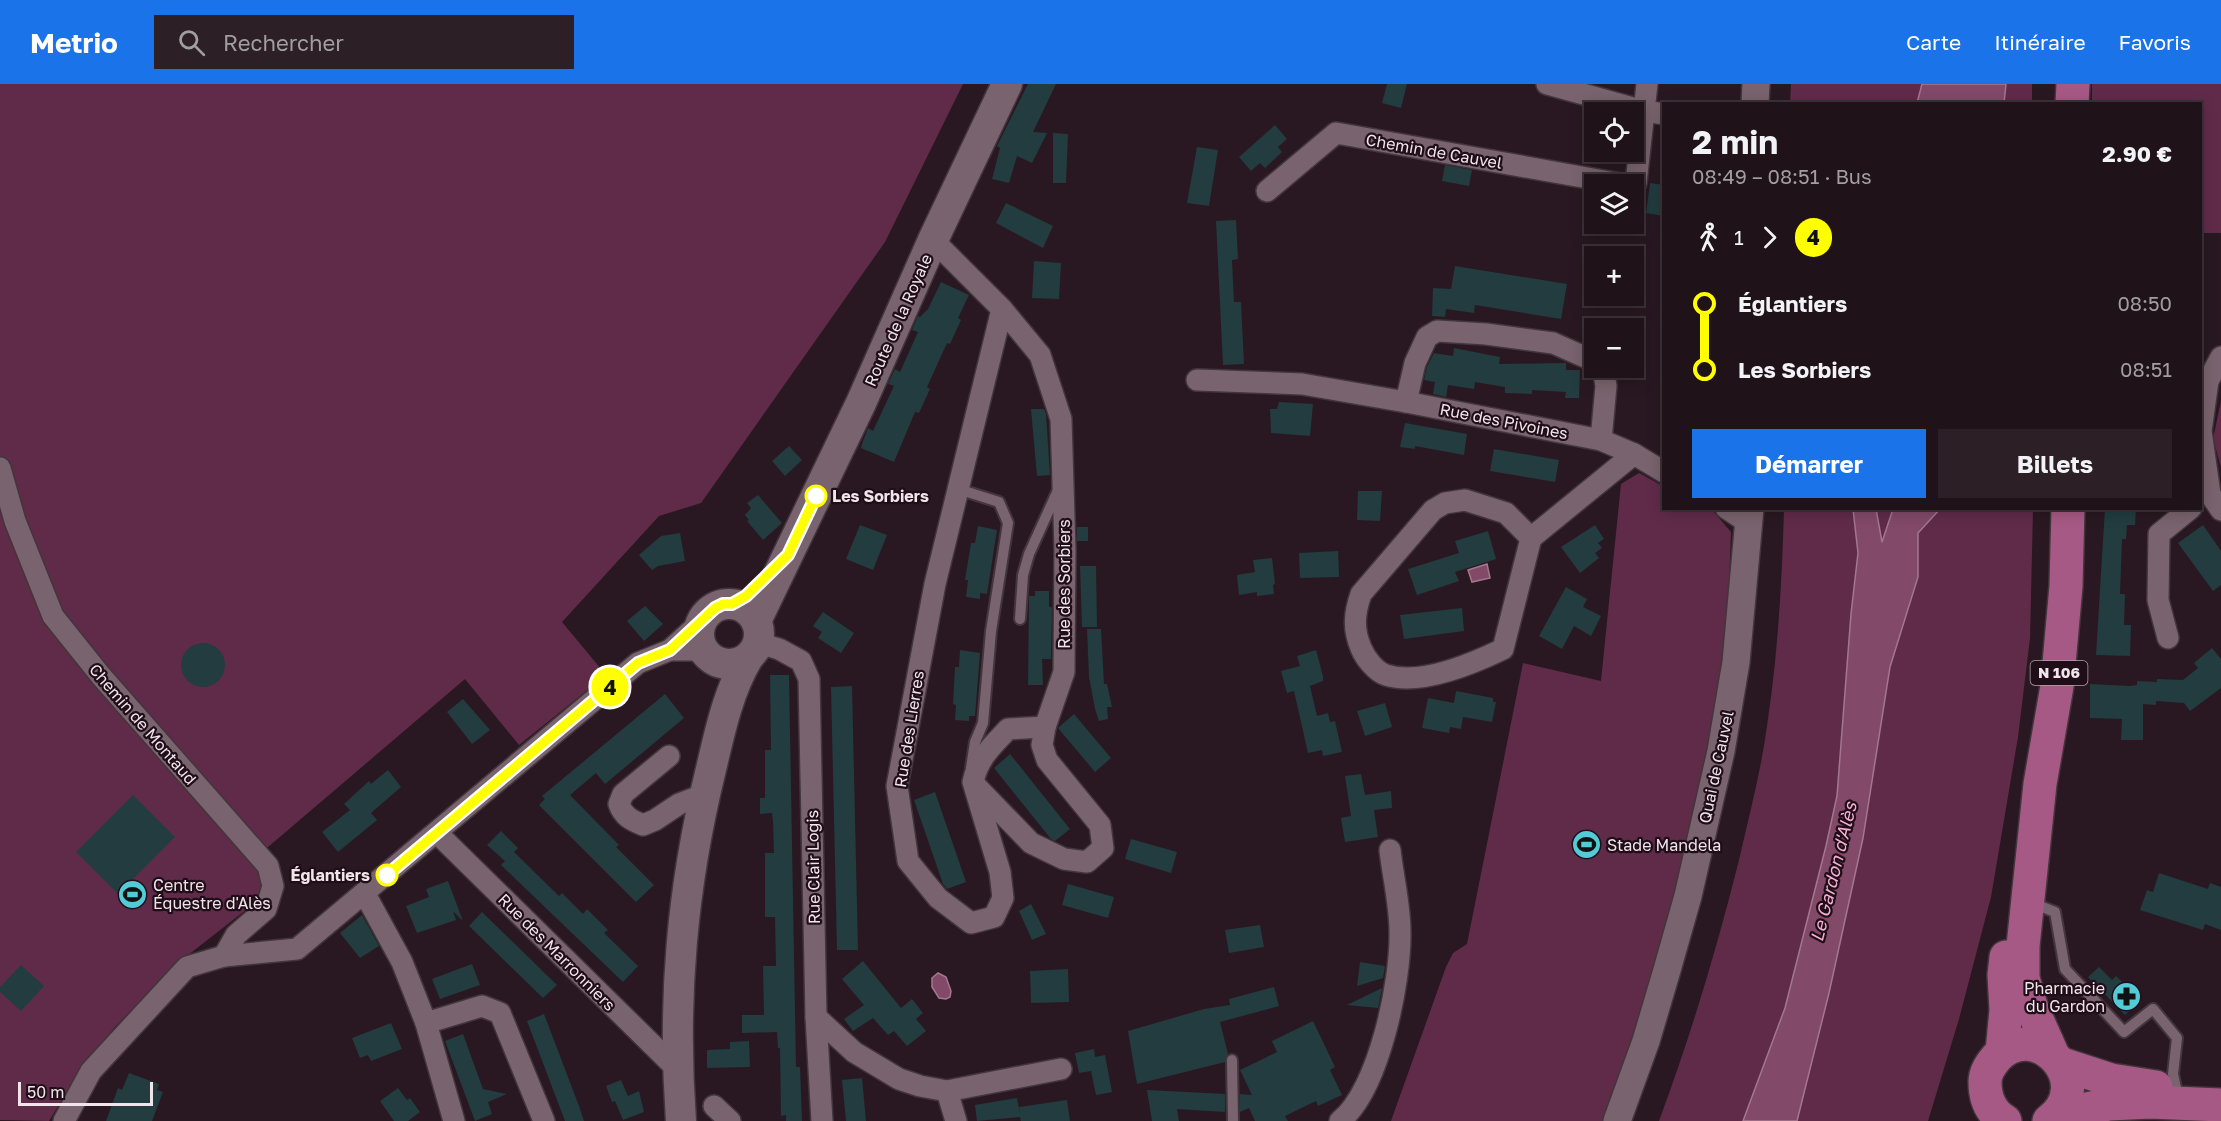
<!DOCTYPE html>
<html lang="fr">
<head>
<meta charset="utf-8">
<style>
  body { margin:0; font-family:"Golos Text",sans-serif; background:#2c2026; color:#f1f3f6; height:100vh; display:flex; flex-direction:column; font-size:22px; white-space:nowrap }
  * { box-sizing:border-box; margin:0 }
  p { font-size:20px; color:#a19ea2 }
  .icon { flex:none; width:33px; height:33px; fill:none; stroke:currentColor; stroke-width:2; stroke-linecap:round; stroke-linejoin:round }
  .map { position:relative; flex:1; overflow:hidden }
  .sheet { position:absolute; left:1662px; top:18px; width:540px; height:408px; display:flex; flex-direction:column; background:#1f1219; border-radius:0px; box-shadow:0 3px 15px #0003,0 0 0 2px #3c3238 }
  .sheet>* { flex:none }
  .badge { padding:0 12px; border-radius:20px; font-size:21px; line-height:39px }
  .controls { position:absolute; left:1584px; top:18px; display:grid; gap:12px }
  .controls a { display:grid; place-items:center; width:60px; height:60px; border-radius:0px; background:#1f1219; box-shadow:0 3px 15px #0003,0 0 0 2px #3c3238; font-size:30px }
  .scale { position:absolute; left:18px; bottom:15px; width:135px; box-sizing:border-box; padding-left:6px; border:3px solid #f1e4ea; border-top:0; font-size:16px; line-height:21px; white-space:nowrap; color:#f1e4ea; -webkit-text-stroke:4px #1f0e18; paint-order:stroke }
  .map>.badge { position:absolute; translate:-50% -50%; box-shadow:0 0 0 3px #fff }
  .legs { display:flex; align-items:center; gap:9px; height:66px; padding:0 30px; font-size:20px }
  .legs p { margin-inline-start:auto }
  .headline { display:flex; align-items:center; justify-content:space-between; height:102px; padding:0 30px }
  h1 { font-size:33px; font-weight:700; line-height:45px }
  .button { display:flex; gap:12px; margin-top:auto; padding:12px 30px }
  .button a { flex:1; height:69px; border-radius:0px; background:#1a73e8; color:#fff; font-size:24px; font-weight:700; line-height:69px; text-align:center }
  .button a+a { background:#2c2026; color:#f1f3f6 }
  ul { padding:0 30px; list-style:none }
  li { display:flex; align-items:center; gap:21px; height:66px; font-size:22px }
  li i { display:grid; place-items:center; width:9px; height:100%; margin:0 8px; background:currentColor }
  li i::after { content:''; width:15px; height:15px; margin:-8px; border:4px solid; border-radius:50%; background:#1f1219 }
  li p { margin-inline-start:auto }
  li:first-child i { background:linear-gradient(#0000 50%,currentColor 0) }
  li:last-child i { background:linear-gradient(currentColor 50%,#0000 0) }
  header { display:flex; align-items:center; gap:36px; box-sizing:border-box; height:84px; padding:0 30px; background:#1a73e8; color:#fff }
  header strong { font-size:28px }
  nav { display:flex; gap:33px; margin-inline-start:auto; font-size:21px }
  .search { width:420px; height:54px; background:#2c2026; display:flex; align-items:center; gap:15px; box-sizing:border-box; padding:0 21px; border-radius:0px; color:#a19ea2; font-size:22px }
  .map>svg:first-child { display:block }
</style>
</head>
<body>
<header>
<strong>Metrio</strong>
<div class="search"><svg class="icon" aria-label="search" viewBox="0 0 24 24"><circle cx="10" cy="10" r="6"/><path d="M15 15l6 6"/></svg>Rechercher</div>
<nav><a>Carte</a><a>Itinéraire</a><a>Favoris</a></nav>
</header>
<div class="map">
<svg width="2221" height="1037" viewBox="0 0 2221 1037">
  <rect width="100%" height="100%" fill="#291821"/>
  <!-- green -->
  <g fill="#602b49">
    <path d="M0 0H963L885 158 701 419 659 432 562 538 606 591 519 661 465 595 254 775 267 789 260 815 174 882 114 944 72 999 49 1037 0 1036Z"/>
    <path d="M1791 0H1922L1917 19 1790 20Z"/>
    <path d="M2006 0H2032V19H2004Z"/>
    <path d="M2092 0H2221V149H2201L2200 20 2092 19Z"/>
    <path d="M2221 317V383L2213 355Z"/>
    <path d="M1639 389 1663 402 1664 424 1706 425 1714 428 1731 448 1728 527 1717 631 1674 816 1638 941 1605 1035 1604 1037H1391L1446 883 1453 869 1467 860 1523 579 1601 597 1621 400Z"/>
    <path d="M1784 425H1853L1858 469 1851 530 1837 712 1826 762 1785 924 1743 1037H1659C1691 951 1717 864 1739 776 1749 732 1761 687 1767 642 1778 570 1782 498 1784 425Z"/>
    <path d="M1876 425H1893L1882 459Z"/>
    <path d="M1940 425H2033L2030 554 2018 653 1991 813 1959 935 1928 1037H1797L1845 838 1890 583 1918 493V449Z"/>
  </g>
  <!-- water -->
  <g fill="#824968" stroke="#a3788f" stroke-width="1.5">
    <path d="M1922 0H2006L2004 19H1963L1961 17 1960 19H1917Z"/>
    <path d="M1853 425H1876L1882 458 1893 425H1940L1918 449V493L1890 583 1863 754 1829 909 1797 1037H1743L1785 924 1826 762 1837 712 1851 530 1858 469Z"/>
    <path d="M1487 480 1490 494 1472 498 1468 486Z"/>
    <path d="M938 889 946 893 951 907 950 913 946 915 939 914 932 903V894Z"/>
  </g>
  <!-- building -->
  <g fill="#223c3f">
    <path d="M1028 0H1056L1033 48 1047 49 1032 79 1017 72 1009 99 992 95 1000 64 997 62Z"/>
    <path d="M1387 0H1407L1401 24 1382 19Z"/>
    <path d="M1275 41 1287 55 1278 63 1282 68 1265 84 1260 79 1251 87 1239 73Z"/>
    <path d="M1053 49 1068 50 1066 99H1053Z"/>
    <path d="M1197 63 1218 66 1209 122 1187 119Z"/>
    <path d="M1445 81 1472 86 1469 102 1442 97Z"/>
    <path d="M1650 99 1664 101V132L1646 129Z"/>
    <path d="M1006 119 1053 142 1043 164 996 139Z"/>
    <path d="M1236 136 1238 175 1232 176 1234 218H1241L1244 280 1223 281 1216 137Z"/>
    <path d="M1034 177 1061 179 1059 215 1032 214Z"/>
    <path d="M1455 182 1567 200 1561 235 1475 221 1474 229 1446 225 1445 233 1432 232 1433 204 1451 205Z"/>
    <path d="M941 198 969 211 958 234 961 236 950 260 947 259 927 303 930 305 919 329 915 328 894 378 861 364 862 360 868 344 873 347 894 302 888 300 895 285 900 288 918 248 912 246 918 232 920 233 928 225Z"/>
    <path d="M1454 264 1500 273 1499 280 1566 279V286H1580L1579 314H1565L1566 308 1532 306V310L1505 309V303L1475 298 1474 305 1448 301 1446 313 1433 310 1435 298 1424 296 1427 283 1434 269 1453 272Z"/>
    <path d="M1279 318 1313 320 1310 352 1271 349 1270 325H1277Z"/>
    <path d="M1031 325H1044L1046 330 1050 391 1037 392Z"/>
    <path d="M1405 339 1467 350 1464 371 1415 362V365L1400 363Z"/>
    <path d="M789 362 802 376 785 392 772 377Z"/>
    <path d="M1494 365 1559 376 1555 398 1490 387Z"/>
    <path d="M1358 407H1382L1380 437 1357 436Z"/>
    <path d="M758 411 782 439 763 456 747 437 749 436 745 431 751 424 747 419Z"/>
    <path d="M2105 424H2136L2135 441H2127L2126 455H2122L2120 510H2125L2124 541H2131L2130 572 2096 571Z"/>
    <path d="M860 441 887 451 873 486 846 475Z"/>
    <path d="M1595 441 1604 455 1598 459 1602 464 1595 469 1599 474 1580 489 1561 463Z"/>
    <path d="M2203 441 2221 467V501L2213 507 2178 459Z"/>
    <path d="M978 442 997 446 987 510 980 509V515L966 513 968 496H965L971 459H975Z"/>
    <rect x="1077" y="443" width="11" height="14"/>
    <path d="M1488 447 1496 475 1455 488 1459 497 1417 511 1408 485 1459 469 1455 457Z"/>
    <path d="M680 449 685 477 658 482 652 486 639 471 661 452Z"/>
    <path d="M1338 467 1339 493 1300 494 1299 469Z"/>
    <path d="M1272 474 1275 500 1273 501 1274 510 1257 512V508L1239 511 1237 491 1255 488 1253 476Z"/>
    <path d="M1080 482H1096L1097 543H1082Z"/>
    <path d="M1566 503 1587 515 1583 523 1601 532 1591 552 1574 542 1562 565 1539 552Z"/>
    <path d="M1035 507H1049V523H1052L1051 575H1042L1043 601H1028L1029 512H1035Z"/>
    <path d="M645 522 663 540 644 557 627 537Z"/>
    <path d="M1462 524 1464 547 1404 555 1400 531Z"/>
    <path d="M823 528 854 549 841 569 818 554 822 548 813 542Z"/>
    <path d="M1087 545H1101L1104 600H1107L1112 623H1107L1108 635 1099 637 1095 625 1089 593Z"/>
    <circle cx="203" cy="581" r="22"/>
    <path d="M2212 564 2221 575V604L2190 627 2184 619 2156 617V621L2143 620V656H2121L2122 635 2090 634V600L2130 602 2137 601V597L2157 598V595L2183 596 2198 584 2194 579Z"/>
    <path d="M960 566 980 569 975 632H969V637L955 636 956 621 953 620 955 583H959Z"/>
    <path d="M1316 566 1323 592V597L1310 602 1317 632 1328 629 1330 638 1335 637 1342 668 1323 672 1322 666 1308 669 1294 607 1287 609 1281 587 1300 582 1297 572Z"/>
    <path d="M770 591H789L796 983H800L802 1037H786V1031L781 1032 780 964H778L777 948 742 949V931H764L763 882H776L775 833H765V769H774L773 738 772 729 760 730V714H765V666H771Z"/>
    <path d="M852 602 858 866H837L831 603Z"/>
    <path d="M1456 607 1493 614V618H1496L1492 638 1463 633 1461 645 1450 643 1449 649 1422 644 1428 614 1454 619Z"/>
    <path d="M665 610 684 634 605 700 596 689 570 711 619 761 616 763 654 801 636 818 539 721 545 715 542 712Z"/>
    <path d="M463 615 490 646 472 660 447 628Z"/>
    <path d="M1385 619 1392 643 1365 652 1357 627Z"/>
    <path d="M1074 630 1111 674 1095 688 1058 644Z"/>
    <path d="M1010 670 1070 745 1055 757 1051 755 994 684Z"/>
    <path d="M388 686 401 703 371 729 377 736 338 768 322 748 350 726 344 720 369 697 371 700Z"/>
    <path d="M1361 690 1365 711 1391 707 1392 724 1374 726 1378 753 1345 758 1341 734 1351 732 1345 692Z"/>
    <path d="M935 708 966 798 947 805 943 800 914 716Z"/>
    <path d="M133 711 175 753 118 810 76 768Z"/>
    <path d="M501 747 518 764 514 768 559 812 562 809 583 830 587 825 608 846 604 849 638 882 623 898 501 781 505 777 487 761Z"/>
    <path d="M1131 755 1177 768 1171 789 1125 775Z"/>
    <path d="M2159 789 2208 805 2210 799 2221 803V846L2205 840 2203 846 2140 826 2147 806 2153 808Z"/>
    <path d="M448 797 463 837 453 827 456 836 417 849 406 822 429 813 426 805Z"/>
    <path d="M1068 800 1114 813 1108 834 1062 821Z"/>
    <path d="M1031 820 1046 850 1032 856 1019 827Z"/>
    <path d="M482 828 557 901 543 914 469 842Z"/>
    <path d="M362 831 379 862 360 874 340 849Z"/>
    <path d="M1260 841 1264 863 1229 869 1225 846Z"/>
    <path d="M863 877 901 924 912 915 923 929 916 935 926 947 907 962 894 947 888 951 873 934 853 947 844 935 864 921 842 895Z"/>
    <path d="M1360 878 1385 882 1383 894 1357 902Z"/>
    <path d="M472 880 480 901 440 915 432 895Z"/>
    <path d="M21 881 44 902 21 927 0 908V903Z"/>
    <path d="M2099 883 2112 896 2116 892 2140 916 2125 931 2088 893Z"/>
    <path d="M1068 885 1069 918 1031 919 1030 887Z"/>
    <path d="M1274 903 1279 922 1220 938 1228 970 1225 978 1137 1000 1128 947 1204 925 1230 921 1229 915Z"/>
    <path d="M1382 904 1378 924 1347 921Z"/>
    <path d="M544 930 579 1022 584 1037H565L527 937Z"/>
    <path d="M1313 937 1335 983 1330 986 1342 1011 1318 1022 1316 1017 1285 1032 1288 1037H1255L1249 1024 1240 1028V1010L1252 1011 1240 986 1277 968 1272 957Z"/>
    <path d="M391 939 402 965 371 977 368 971 360 974 352 954Z"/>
    <path d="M463 950 483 1005 507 1010 488 1018 492 1030 475 1037 445 957Z"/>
    <path d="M749 957 750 983 707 984V966L730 965V958Z"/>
    <path d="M1094 965 1095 973 1105 971 1112 1008 1096 1011 1091 987 1079 989 1075 969Z"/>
    <path d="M129 989 159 1000 157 1006 163 1008 152 1037H106L118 1004 122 1006Z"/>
    <path d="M862 994 866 1037H846L842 996Z"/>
    <path d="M621 996 628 1012 639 1007 644 1028 623 1036 615 1017 612 1018 606 1002Z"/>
    <path d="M398 1004 407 1016 410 1014 420 1028 408 1037H394L380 1017Z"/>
    <path d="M1147 1006 1225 1010V1028L1177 1025 1179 1037H1152Z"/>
    <path d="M1017 1014 1020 1030 1019 1023 1067 1016 1070 1037H1021L1020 1033 977 1037 975 1021Z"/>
  </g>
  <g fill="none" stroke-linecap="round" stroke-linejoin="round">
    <defs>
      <g id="service">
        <path d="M958 405 999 418 1008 439 991 547 983 639 975 658 971 684"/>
        <path d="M1020 535 1023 491 1029 470 1059 404"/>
        <path d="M2032 819 2055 828 2065 885 2124 948 2153 925 2177 954 2173 990 2176 1004"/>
        <path d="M1232 976 1233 1037"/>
      </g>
      <g id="minor">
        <path d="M1547 0 1644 27 1664 30"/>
        <path d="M1622 100 1636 99 1647 0"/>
        <path d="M1267 107 1336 49 1621 100"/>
        <path d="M933 156 1002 225 1040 271 1061 335 1065 466 1064 588 1045 643 1008 645C992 662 978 674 973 698L1000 788 1003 814 994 833 971 839 938 814 908 777 897 702 935 500 1002 225"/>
        <path d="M2221 273 2208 297 2201 347 2210 410 2221 426"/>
        <path d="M1197 296 1302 300 1406 318 1601 356 1634 370"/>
        <path d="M1406 318 1415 279 1427 253 1437 247 1486 250 1553 259 1594 277"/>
        <path d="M1601 356 1606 302 1603 284"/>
        <path d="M0 384 15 437 53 532 101 592 268 782 273 802 266 825 236 851 224 872"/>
        <path d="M1465 416 1506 429 1531 454 1503 565C1472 580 1420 602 1386 591 1376 588 1365 574 1361 564 1353 545 1354 530 1361 510L1433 426 1445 419Z"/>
        <path d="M1726 424 1750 440"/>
        <path d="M1531 454 1634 370 1664 388"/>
        <path d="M2168 554 2158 516 2159 450 2191 424"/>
        <path d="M758 559 779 565 801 577 809 595 816 933 822 1037"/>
        <path d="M670 566H693L706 569"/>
        <path d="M669 672 623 710 619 720C623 732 631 736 643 741L655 736 679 720 705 710"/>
        <path d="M975 701 1031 759 1064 775 1087 778 1103 764 1100 741 1047 676 1042 661 1045 643"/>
        <path d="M437 749 677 985"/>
        <path d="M365 810 402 878 426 939 454 1037"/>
        <path d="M816 933 854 968 899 995 920 1002 947 1007 1061 985"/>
        <path d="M426 939 482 922 500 929 544 1037"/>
        <path d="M947 1007 956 1037"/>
        <path d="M714 1022 730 1037"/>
        <path d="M64 1037 91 987 187 883 224 872 297 865 638 579 670 566 702 537"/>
        <path d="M1340 1037C1379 1006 1401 897 1400 848 1400 821 1393 793 1390 766"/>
      </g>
      <g id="tertiary">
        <path d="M1755 20 1756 0"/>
        <path d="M1617 1037 1646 957 1667 886 1688 812 1721 667 1736 578 1750 424"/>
      </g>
      <g id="secondary">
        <circle cx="729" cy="550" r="30"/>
        <path d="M756 537 861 319 933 156 1007 0"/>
        <path d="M681 1037C672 916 682 803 711 685 720 647 728 608 748 574"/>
      </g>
      <g id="primary">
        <path d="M2072 20 2073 0"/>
        <path d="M2002 968 2006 926 2004 891 2006 873"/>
        <path d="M2052 969 2031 922 2023 894V862L2040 700 2057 602 2066 502 2068 424"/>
        <path d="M2062 980 2111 996 2156 1003"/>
        <path d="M2055 1032 2109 1020 2150 1018 2221 1021"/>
        <path d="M2005 1037C1990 1028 1985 1014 1985 998 1985 988 1991 980 1997 973 2036 932 2099 999 2049 1037"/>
      </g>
    </defs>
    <!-- service casing -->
    <use href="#service" stroke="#42353b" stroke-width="14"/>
    <!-- minor casing -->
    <use href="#minor" stroke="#42353b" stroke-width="24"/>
    <!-- tertiary casing -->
    <use href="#tertiary" stroke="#42353b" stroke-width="30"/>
    <!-- secondary casing -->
    <use href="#secondary" stroke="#42353b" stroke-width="33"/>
    <!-- primary casing -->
    <use href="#primary" stroke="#42353b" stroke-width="36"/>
    <!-- service -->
    <use href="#service" stroke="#79636e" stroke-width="10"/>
    <!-- minor -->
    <use href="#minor" stroke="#79636e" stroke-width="21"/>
    <!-- tertiary -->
    <use href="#tertiary" stroke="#79636e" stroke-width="27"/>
    <!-- secondary -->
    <use href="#secondary" stroke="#79636e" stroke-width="30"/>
    <!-- primary -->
    <use href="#primary" stroke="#a75985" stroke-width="33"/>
  </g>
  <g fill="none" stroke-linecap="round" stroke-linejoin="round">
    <defs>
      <path id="line-1" d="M387 791 638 579 670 566 715 524 723 520H732L746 512 788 471 816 412"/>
    </defs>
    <!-- line-1 casing -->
    <use href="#line-1" stroke="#fff" stroke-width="14"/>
    <!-- line-1 -->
    <use href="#line-1" stroke="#ff0" stroke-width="9"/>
  </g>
  <!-- icons -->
  <defs>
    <symbol id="stadium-disc" viewBox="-11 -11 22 22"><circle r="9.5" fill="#52cbd7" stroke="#1f0e18"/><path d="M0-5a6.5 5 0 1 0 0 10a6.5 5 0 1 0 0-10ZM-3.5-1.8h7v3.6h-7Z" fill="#111"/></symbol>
    <symbol id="pharmacy-disc" viewBox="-11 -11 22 22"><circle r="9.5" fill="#52cbd7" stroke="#1f0e18"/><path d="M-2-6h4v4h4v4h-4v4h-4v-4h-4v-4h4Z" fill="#111"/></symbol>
  </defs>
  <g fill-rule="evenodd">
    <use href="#stadium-disc" x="1570" y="744" width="33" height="33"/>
    <use href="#stadium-disc" x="116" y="794" width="33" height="33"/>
    <use href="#pharmacy-disc" x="2110" y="896" width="33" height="33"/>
  </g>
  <!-- markers -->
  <g fill="#fff" stroke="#ff0" stroke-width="3">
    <circle cx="816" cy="412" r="10"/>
    <circle cx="387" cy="791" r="10"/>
  </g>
  <g text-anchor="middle" stroke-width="4.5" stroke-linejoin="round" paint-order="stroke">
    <!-- shield labels -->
    <rect fill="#1f0e18" stroke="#b2a4ab" stroke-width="1.5" x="2030.5" y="577" width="57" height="24" rx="4.5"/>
    <g font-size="15" font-weight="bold" fill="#f1e4ea">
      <text x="2059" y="594">N 106</text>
    </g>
    <!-- street labels -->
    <g font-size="16" fill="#f1e4ea" stroke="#1f0e18">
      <text transform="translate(1434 67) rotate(10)" y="6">Chemin de Cauvel</text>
      <text transform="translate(898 236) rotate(-66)" y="6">Route de la Royale</text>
      <text transform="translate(1504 337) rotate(11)" y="6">Rue des Pivoines</text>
      <text transform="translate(1064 500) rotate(-90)" y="6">Rue des Sorbiers</text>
      <text transform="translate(143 640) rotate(49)" y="6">Chemin de Montaud</text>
      <text transform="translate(909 645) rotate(-81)" y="6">Rue des Lierres</text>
      <text transform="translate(1716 683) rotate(-78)" y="6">Quai de Cauvel</text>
      <text transform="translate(813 783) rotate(-91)" y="6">Rue Clair Logis</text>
      <text transform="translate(557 868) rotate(45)" y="6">Rue des Marronniers</text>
    </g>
    <!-- stop labels -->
    <g font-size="16" font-weight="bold" fill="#f1e4ea" stroke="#1f0e18" text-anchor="start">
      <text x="832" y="418">Les Sorbiers</text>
      <text x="370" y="797" text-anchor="end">Églantiers</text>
    </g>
    <!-- poi labels -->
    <g font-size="16" fill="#f1e4ea" stroke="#1f0e18" text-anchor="start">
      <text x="1607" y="767">Stade Mandela</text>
      <text x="153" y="807">Centre<tspan x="153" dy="18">Équestre d'Alès</tspan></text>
      <text x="2105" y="910" text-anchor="end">Pharmacie<tspan x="2105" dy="18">du Gardon</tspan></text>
    </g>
    <!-- water labels -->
    <g font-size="18" font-style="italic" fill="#f6afd3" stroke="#1f0e18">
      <text transform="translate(1834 788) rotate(-76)" y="6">Le Gardon d'Alès</text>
    </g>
  </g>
</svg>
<div class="controls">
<a><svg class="icon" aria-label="locate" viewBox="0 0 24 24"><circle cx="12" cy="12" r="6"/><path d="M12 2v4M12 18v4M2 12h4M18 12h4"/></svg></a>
<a><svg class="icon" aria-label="layers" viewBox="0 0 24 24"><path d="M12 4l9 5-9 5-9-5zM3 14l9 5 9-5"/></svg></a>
<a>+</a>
<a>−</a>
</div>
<div class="scale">50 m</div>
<b class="badge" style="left:610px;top:603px;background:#ff0;color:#111">4</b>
<section class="sheet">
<div class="headline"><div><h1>2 min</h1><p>08:49 – 08:51 · Bus</p></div><b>2.90 €</b></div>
<div class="legs"><svg class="icon" aria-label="walk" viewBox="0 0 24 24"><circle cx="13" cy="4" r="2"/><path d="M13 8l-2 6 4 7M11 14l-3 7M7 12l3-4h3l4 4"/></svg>1<svg class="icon" aria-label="forward" viewBox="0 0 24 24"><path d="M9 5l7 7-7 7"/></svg><b class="badge" style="background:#ff0;color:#111">4</b></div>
<ul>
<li><i style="color:#ff0"></i><b>Églantiers</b><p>08:50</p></li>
<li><i style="color:#ff0"></i><b>Les Sorbiers</b><p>08:51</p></li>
</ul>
<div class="button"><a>Démarrer</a><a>Billets</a></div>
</section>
</div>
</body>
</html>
